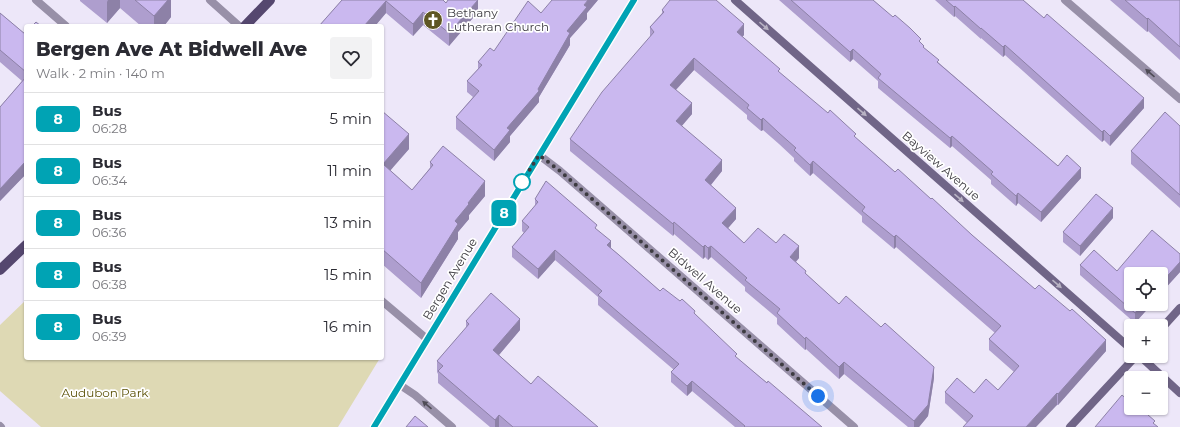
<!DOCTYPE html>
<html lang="en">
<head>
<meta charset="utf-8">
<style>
  body { margin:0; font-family:Montserrat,sans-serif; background:#f2f2f3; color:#2b2b33; height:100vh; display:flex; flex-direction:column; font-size:15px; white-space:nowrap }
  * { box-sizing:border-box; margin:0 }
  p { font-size:13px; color:#7c7c81 }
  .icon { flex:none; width:22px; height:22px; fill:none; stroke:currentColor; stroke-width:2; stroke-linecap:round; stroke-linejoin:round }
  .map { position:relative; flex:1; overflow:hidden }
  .panel { position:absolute; left:24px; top:24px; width:360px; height:336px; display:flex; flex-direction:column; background:#fff; border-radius:4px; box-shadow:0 1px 3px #0004 }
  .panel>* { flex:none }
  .badge { padding:0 8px; border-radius:6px; font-size:14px; line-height:26px }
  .fabs { position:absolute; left:1124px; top:267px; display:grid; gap:8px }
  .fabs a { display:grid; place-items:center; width:44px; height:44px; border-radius:4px; background:#fff; box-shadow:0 1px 3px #0004; font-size:20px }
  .you { position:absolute; width:20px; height:20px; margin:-10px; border:3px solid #fff; border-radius:50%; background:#1a73e8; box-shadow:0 0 0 6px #1a73e833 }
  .map>.badge { position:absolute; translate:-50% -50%; box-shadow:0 0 0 2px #fff }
  .round { display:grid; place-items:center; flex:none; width:42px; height:42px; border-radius:4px; background:#f2f2f3 }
  .summary { display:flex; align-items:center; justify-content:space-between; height:68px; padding:0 12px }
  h1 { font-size:19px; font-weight:800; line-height:30px }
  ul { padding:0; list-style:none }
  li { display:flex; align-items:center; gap:12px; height:52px; padding:0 12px; border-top:1px solid #e1e1e2 }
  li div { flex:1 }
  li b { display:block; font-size:15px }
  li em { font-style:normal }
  li .badge { min-width:44px; font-weight:700; text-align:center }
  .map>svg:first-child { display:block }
</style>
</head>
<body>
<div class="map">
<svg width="1180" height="427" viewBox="0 0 1180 427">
  <rect width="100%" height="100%" fill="#ede7f9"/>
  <!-- green -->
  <path fill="#ded9b4" d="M26 300V358H380L338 427H41L0 391V325Z"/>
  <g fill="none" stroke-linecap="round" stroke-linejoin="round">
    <!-- lane -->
    <path stroke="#9890a8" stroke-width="8" d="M210 0 239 26"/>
    <!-- street -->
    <g stroke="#9890a8" stroke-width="8">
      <path d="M36 0 66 26"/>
      <path d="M1065 0 1180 99"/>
      <path d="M539 155 560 171 854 427"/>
      <path d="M382 301 427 339"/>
      <path d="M400 385 415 395 452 427"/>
      <path d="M0 426 1 427"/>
    </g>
    <!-- secondary -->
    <g stroke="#706587" stroke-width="8">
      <path d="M735 0 1131 349"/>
      <path d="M1161 329 1180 308"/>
      <path d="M1140 356 1180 393"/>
      <path d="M374 427 634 0"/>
      <path d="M1070 427 1136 356"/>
    </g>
    <!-- primary -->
    <g stroke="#55476f" stroke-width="10">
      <path d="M245 26 270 0"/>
      <path d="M0 270 26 245"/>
    </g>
  </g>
  <!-- wall -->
  <g fill="#ae9ece">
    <path d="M80 0H171V17L164 26H141L120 8 107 23 80 1Z"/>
    <path d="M342 0 446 3 478 0V12L449 46 423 25 413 36 386 13 375 26H319Z"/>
    <path d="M598 0 587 13V19L570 38V45L539 97V102L510 136V142L494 161 456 129V117L473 97 467 92V81L478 69V62L494 51Z"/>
    <path d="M779 0H873L921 43 924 48 939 63 1058 166 1081 178 1041 222 1018 203 1016 206 991 184V180L952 146 950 148 878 88V81L853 59 850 62Z"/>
    <path d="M935 0H1023L1144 108 1110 146 1104 140 1102 142 1005 55 1003 57 981 38V39L955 16 954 17Z"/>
    <path d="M1110 0H1180V60L1148 31 1147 32Z"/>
    <path d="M662 10 744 35 742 37 780 73 856 138 895 172 972 235 1106 351 1058 405H1057L967 423 945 403V392L974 393 998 390 1014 372 989 350V339L995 333 896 247 894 249 862 222V216L813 173 810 176 794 161V158L779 144 763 130 761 131 747 119V115L694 70 676 90 692 114 681 126 722 171 711 185 736 219 728 228 744 243H776L799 258 796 262 806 274 839 304 934 378 928 416 919 427H908L844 374 839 379 806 349 805 350 777 324V318L745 291V287L711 257 708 260 705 257 703 259 674 234 673 236 570 151V139L650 37V27L662 13Z"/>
    <path d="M0 13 25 34H26V174L0 201V107L22 81 0 62Z"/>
    <path d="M382 111 409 149 390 170 412 190 430 168V162L485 196 469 215V219L458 232V239L421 298 382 264Z"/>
    <path d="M1180 126V208L1131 164V151Z"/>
    <path d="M535 199 597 230 611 248 660 291 695 314 737 358 761 378 822 427H735L692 391 687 396 671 382V372L674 370 598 305V297L555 260 538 279 512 257V247L524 233 522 231V221L535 206Z"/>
    <path d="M1113 218 1080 256 1063 242V232Z"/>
    <path d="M1180 254V272L1161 293 1131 304H1152L1135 323 1080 275V265L1117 271Z"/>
    <path d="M466 321 520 330 499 355 531 384 598 427H490L438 383V374L437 372V361L466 328Z"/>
  </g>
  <!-- shaded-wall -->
  <g fill="#8d81a7">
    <path d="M108 0H120V8L107 23V2Z"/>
    <path d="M168 0H171V17L164 26H154V16Z"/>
    <path d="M478 0V12L449 46V33Z"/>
    <path d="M588 0H598L587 13V19L570 38V45L539 97V102L510 136V142L494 161V150L507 128 538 89 567 31 584 5Z"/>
    <path d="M386 1V13L375 26H364Z"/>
    <path d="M955 6V16L954 17V7Z"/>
    <path d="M423 12V25L413 36V24Z"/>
    <path d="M1148 18V31L1147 32V19Z"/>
    <path d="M744 24V35L737 43V32Z"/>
    <path d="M1005 45V55L1003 57V47Z"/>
    <path d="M853 49V59L850 62V52Z"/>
    <path d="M694 58V70L670 96V85Z"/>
    <path d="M1144 98V108L1110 146V136Z"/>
    <path d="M692 103V114L676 133V121Z"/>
    <path d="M763 118V130L761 131V120Z"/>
    <path d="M1104 130V140L1102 142V132Z"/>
    <path d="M409 134V149L383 179V164Z"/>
    <path d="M952 136V146L950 148V138Z"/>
    <path d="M722 160V171L705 192V180Z"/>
    <path d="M26 161V174L0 201V189Z"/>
    <path d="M813 161V173L810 176V165Z"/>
    <path d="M1081 168V178L1041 222V212Z"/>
    <path d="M485 181V196L469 215V219L458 232V239L421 298V283L455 221 468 203Z"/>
    <path d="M1018 193V203L1016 206V196Z"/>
    <path d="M736 208V219L722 235V223Z"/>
    <path d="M1113 208V218L1080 256V246Z"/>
    <path d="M674 222V234L673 236V224Z"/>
    <path d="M896 235V247L894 249V237Z"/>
    <path d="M611 241V251L607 245Z"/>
    <path d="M705 245V257L703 259V247Z"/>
    <path d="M711 246V257L708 260V248Z"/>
    <path d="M799 246V258L790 268V257Z"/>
    <path d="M555 250V260L538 279V269Z"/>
    <path d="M1180 262V272L1161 293V283Z"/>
    <path d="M1143 304H1152L1135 323V313Z"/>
    <path d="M520 319V330L493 362V350Z"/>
    <path d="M806 337V349L805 350V339Z"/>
    <path d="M1106 340V351L1058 405V394Z"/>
    <path d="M844 362V374L839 379V367Z"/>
    <path d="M934 367V378L928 416 919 427H914V421Z"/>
    <path d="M692 381V391L687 396V386Z"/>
    <path d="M1057 393V405L1036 427H1026Z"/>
    <path d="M499 415V427H495V420Z"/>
  </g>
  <!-- building -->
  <g fill="#cab8ef" stroke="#8d81a7">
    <path d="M135 0H168L154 16Z"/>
    <path d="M342 0H443L446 3 448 0H478L449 33 423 12 413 24 386 1 364 26H319Z"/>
    <path d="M552 0H588L584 5 587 7 567 31 570 33 538 89 539 91 507 128 510 130 494 150 456 117 479 91 467 81 482 65 478 62 490 48 494 51 528 1 541 13Z"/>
    <path d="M670 0H716L744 24 737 32 780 69 778 71 828 113 830 110 856 134 854 136 895 172 898 169 931 199 932 198 972 235 1035 289 1039 285 1070 311 1072 309 1106 340 1058 394 1057 393 1026 427H963L973 416 945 392 957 378 974 393 986 379 998 390 1019 366 989 339 1001 326 896 235 894 237 862 211 865 207 813 161 810 165 794 150 796 148 779 133 763 118 761 120 747 108 749 105 694 58 670 85 692 103 676 121 722 160 705 180 736 208 722 223 744 243 758 228 776 243 784 234 799 246 790 257 806 271 805 273 839 304 846 296 881 327 885 323 934 367 928 405 914 421 844 362 839 367 806 337 805 339 777 313 780 309 745 280 747 278 711 246 708 248 705 245 703 247 674 222 673 224 570 139 602 92 654 32 650 27 664 12 662 10Z"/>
    <path d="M791 0H873L893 17 895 15 910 28 921 39 919 41 924 46 923 47 939 60 937 62 1058 166 1067 155 1081 168 1041 212 1018 193 1016 196 991 174 993 172 952 136 950 138 878 78 881 74 853 49 850 52Z"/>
    <path d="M946 0H1023L1044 18 1047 14 1055 21 1144 98 1110 136 1104 130 1102 132 1005 45 1003 47 981 28V29L955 6 954 7Z"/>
    <path d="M1125 0H1180V47L1148 18 1147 19Z"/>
    <path d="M0 13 25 34H26V72L0 50Z"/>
    <path d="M36 22 41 26H32Z"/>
    <path d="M26 77V161L0 189V107Z"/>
    <path d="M382 111 409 134 383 164 412 190 433 165 430 162 443 146 485 181 468 203 469 204 455 221 458 224 421 283 382 249Z"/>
    <path d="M1165 112 1180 126V195L1131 151Z"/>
    <path d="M546 181 597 225 595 228 611 241 607 245 619 255 660 291 663 288 680 301 682 299 695 311 694 313 737 354 735 356 761 378 767 383 768 381 822 427H744L745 426 692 381 687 386 671 372 679 364 598 295 602 291 555 250 538 269 512 247 529 227 522 221 538 202 535 199Z"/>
    <path d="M1096 194 1113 208 1080 246 1063 232Z"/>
    <path d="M1152 230 1180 254V262L1161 283V274H1131V304H1143L1135 313 1080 265 1094 250 1117 271Z"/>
    <path d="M491 293 520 319 493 350 531 384 538 376 598 427H513L499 415 495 420 438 371 443 366 437 361 469 324 466 321Z"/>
    <path d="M1122 395 1131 403V408H1137L1138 409 1140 408 1155 421 1153 423 1158 427H1095Z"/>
    <path d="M415 416 428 427H406Z"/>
  </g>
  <!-- one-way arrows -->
  <defs><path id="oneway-solid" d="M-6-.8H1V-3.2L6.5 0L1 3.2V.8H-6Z"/></defs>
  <g fill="#b8b2c3">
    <use href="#oneway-solid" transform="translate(764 26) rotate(41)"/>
    <use href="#oneway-solid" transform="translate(862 112) rotate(41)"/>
    <use href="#oneway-solid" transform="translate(959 198) rotate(41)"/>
    <use href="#oneway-solid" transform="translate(1057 284) rotate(41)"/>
  </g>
  <g fill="#4f4c56">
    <use href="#oneway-solid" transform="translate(1150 73) rotate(-139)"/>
    <use href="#oneway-solid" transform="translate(427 405) rotate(-139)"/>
  </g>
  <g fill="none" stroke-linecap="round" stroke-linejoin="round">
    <defs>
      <path id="line" d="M374 427 634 0"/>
    </defs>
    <!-- line casing -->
    <use href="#line" stroke="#fff" stroke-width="9"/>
    <!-- line -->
    <use href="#line" stroke="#00a3b4" stroke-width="6"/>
    <!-- walk -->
    <path stroke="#3d3b41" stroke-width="4" stroke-dasharray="0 7.2" d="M522 182 539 155 560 171 818 396"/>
  </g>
  <!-- icons -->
  <defs>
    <symbol id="church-disc" viewBox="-11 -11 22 22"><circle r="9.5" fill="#5e5623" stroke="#fff"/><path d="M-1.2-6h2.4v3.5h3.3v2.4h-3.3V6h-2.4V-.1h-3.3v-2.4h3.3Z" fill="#fff"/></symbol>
  </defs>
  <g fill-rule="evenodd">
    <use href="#church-disc" x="422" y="9" width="22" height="22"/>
  </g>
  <!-- markers -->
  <circle fill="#fff" stroke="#00a3b4" stroke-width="2" cx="522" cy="182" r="8"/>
  <g text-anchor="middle" stroke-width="3.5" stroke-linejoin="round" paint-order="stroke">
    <!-- poi labels -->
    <g font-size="12" fill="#3d3b41" stroke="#fff" text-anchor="start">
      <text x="447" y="17">Bethany<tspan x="447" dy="14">Lutheran Church</tspan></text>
    </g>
    <!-- street labels -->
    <g font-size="12" fill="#3d3b41" stroke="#fff">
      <text transform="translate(941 166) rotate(41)" y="4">Bayview Avenue</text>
      <text transform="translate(450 279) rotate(-59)" y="4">Bergen Avenue</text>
      <text transform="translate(705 281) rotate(41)" y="4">Bidwell Avenue</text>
    </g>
    <!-- park labels -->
    <g font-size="12" fill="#5b5105" stroke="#fff">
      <text x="105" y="397">Audubon Park</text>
    </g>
  </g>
</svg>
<div class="fabs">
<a><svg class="icon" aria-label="locate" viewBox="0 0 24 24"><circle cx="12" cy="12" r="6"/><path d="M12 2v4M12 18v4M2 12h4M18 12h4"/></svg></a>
<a>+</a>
<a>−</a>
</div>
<div class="you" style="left:818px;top:396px"></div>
<b class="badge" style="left:504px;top:213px;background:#00a3b4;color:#fff">8</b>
<section class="panel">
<div class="summary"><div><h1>Bergen Ave At Bidwell Ave</h1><p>Walk · 2 min · 140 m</p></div><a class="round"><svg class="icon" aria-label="heart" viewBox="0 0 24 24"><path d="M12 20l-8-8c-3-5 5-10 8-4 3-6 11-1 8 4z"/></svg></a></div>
<ul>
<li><span class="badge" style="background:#00a3b4;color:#fff">8</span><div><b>Bus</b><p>06:28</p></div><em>5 min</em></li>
<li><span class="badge" style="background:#00a3b4;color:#fff">8</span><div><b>Bus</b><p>06:34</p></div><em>11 min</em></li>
<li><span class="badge" style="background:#00a3b4;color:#fff">8</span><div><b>Bus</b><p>06:36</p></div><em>13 min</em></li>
<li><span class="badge" style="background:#00a3b4;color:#fff">8</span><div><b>Bus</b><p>06:38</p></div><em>15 min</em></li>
<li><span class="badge" style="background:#00a3b4;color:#fff">8</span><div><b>Bus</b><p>06:39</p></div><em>16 min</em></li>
</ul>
</section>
</div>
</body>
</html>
